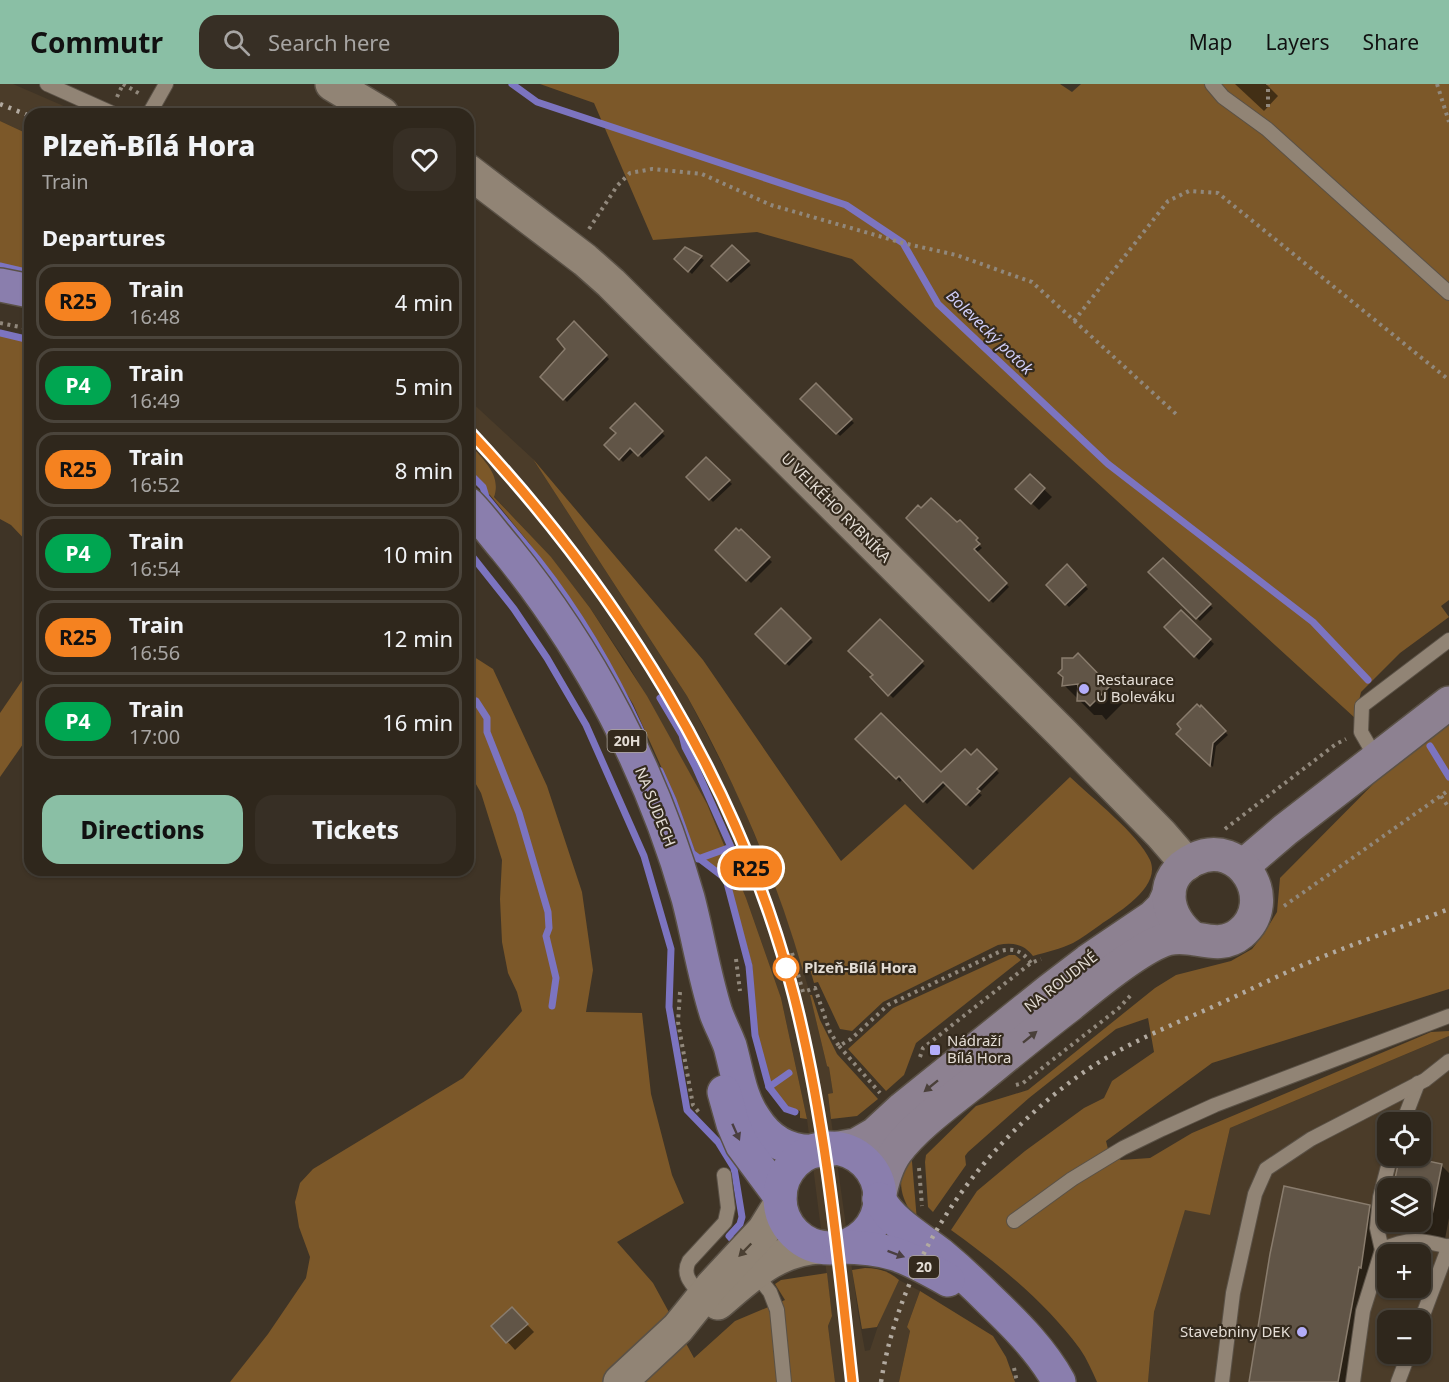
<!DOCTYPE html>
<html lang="en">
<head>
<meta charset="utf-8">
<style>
  body { margin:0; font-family:"Noto Sans",sans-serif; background:#372f25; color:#f1f3f6; height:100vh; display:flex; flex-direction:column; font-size:22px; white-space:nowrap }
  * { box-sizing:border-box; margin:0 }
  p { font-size:20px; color:#a7a5a3 }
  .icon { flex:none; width:33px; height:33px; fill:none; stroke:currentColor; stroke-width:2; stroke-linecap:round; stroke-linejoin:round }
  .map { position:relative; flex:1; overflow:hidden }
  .drawer { position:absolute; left:24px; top:24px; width:450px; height:768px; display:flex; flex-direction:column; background:#2f271c; border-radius:18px; box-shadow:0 2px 4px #0004,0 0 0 2px #4a443b }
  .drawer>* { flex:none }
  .badge { padding:0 12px; border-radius:20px; font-size:21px; line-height:39px }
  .buttons { position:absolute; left:1377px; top:1028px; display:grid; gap:12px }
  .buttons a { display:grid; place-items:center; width:54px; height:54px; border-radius:12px; background:#2f271c; box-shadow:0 2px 4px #0004,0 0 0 2px #4a443b; font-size:30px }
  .map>.badge { position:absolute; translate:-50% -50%; box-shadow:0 0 0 3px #fff }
  h2 { padding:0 18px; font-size:22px; line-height:54px }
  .round { display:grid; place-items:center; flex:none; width:63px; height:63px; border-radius:18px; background:#372f25 }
  .overview { display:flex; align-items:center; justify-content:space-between; height:102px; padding:0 18px }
  h1 { font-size:28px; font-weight:800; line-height:45px }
  .button { display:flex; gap:12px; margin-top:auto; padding:12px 18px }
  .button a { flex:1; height:69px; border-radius:18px; background:#8abfa5; color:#111; font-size:24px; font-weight:800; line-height:69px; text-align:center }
  .button a+a { background:#372f25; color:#f1f3f6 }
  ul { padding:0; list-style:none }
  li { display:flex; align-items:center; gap:18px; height:75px; margin:0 12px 9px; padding:0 6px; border:3px solid #4a443b; border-radius:18px }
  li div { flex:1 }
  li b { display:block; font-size:22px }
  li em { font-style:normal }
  li .badge { min-width:66px; font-weight:700; text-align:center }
  header { display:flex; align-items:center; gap:36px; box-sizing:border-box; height:84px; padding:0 30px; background:#8abfa5; color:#111 }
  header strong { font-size:28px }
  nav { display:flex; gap:33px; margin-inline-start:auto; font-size:21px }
  .search { width:420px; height:54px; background:#372f25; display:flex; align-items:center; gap:15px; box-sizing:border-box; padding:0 21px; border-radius:18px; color:#a7a5a3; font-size:22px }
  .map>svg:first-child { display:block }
</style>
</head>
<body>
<header>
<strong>Commutr</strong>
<div class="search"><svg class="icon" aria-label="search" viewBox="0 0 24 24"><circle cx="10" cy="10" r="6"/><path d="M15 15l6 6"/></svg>Search here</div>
<nav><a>Map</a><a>Layers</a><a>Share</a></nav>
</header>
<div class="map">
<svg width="1449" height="1298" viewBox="0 0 1449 1298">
  <rect width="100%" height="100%" fill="#3f3426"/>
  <!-- built -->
  <g fill="#4b3c29" fill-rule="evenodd">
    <path d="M0 0H13L82 30H30V51L0 37Z"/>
    <path d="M468 315 533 375 687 612 738 711 773 794 790 843 809 906 827 982H829L833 1009 828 1011 831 1035 858 1228 865 1267 870 1266 882 1230 899 1196 920 1207 907 1243 910 1247 899 1298H835L828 1242 832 1232 807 1035 781 914 746 814 707 720 629 582 590 524 551 474 468 384Z"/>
    <path d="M1449 952V1298H1148L1154 1228 1185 1125 1210 1131 1230 1044ZM1388 1038H1420V1071H1388ZM1388 1104H1420V1137H1388ZM1388 1170H1420V1203H1388ZM1388 1236H1420V1269H1388Z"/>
  </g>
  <!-- green -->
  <g fill="#7c5829">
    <path d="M540 0H1060L1072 8 1081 0H1449V516L1441 522 1449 533 1400 569 1361 608 1355 634 852 175 757 148 653 156 594 19Z"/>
    <path d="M0 37 30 51V194L0 188Z"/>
    <path d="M0 247 30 254V461L11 441 0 435Z"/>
    <path d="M468 358C482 375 502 390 494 413L551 473 590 524 647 612 707 720 746 814 781 914 807 1035 800 1034V1027L787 1023 782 1018 772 1002 767 988 757 950 752 881 728 795 696 770 668 698 633 620 569 516 529 459 490 411 482 407 468 393Z"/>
    <path d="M533 375 703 576 841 777 905 720 973 786 1070 693C1092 714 1138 750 1150 776 1162 803 1117 829 1100 841 1091 847 1082 854 1073 859 1061 865 1046 868 1033 872 1024 860 1012 858 998 861L883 918 852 947 840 945 818 898 814 899 810 885 803 887C775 790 736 700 687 612Z"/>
    <path d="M468 569 493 585 547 702 582 808 593 886 586 928 642 929 651 1010 672 1091 684 1119 617 1158 653 1199 694 1274 735 1237 785 1216 775 1200 781 1196 827 1189 832 1232 828 1242 835 1298H230L268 1250 306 1194 310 1173 299 1143 295 1118 300 1099 313 1085 463 994 522 927 517 908 508 889 502 858 500 815 502 776 481 709 468 686Z"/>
    <path d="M30 585V650L0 693V629Z"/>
    <path d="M1449 637V905L1212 979 1106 1057 1109 1069 1121 1076 1150 1074 1192 1049 1431 948 1449 947V952L1230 1044 1210 1131 1185 1126 1154 1228 1148 1298H1097C1092 1287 1087 1275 1080 1265 1045 1217 998 1180 951 1146L977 1107 1025 1067 1084 1024 1104 1014 1112 997 1154 968 1148 934 1116 945 1029 1014 968 1068 965 1072 966 1081 933 1128 928 1123 925 1078 926 1071 976 1022 1028 1006 1155 904 1176 891 1231 877 1252 865 1263 851 1277 828 1280 794 1404 669Z"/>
    <path d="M1009 871H1015L1021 876 916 959 904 991 886 1007 848 965 893 924Z"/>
    <path d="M810 911H812L820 936 837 970 878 1015 857 1032 831 1035 828 1010 833 1009 829 983 827 982Z"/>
    <path d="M911 1066 917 1137C898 1112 896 1094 911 1066Z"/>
    <path d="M865 1184C879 1184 888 1187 899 1196L877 1243 862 1245 852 1186Z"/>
    <path d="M920 1207 993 1252 1006 1273 1015 1298H899L910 1247 907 1243Z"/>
  </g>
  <!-- shadow -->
  <g fill="#0007">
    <path d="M1235 0H1266L1278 12 1264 27Z"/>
    <path d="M732 163 751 181 731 199 713 182Z"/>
    <path d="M686 165 704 176 692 190 676 175Z"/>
    <path d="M574 240 609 275 567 318 543 293 567 265Z"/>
    <path d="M816 301 854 339 840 352 802 315Z"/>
    <path d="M635 321 665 352 642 374 635 366 623 378 606 361 618 349Z"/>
    <path d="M706 375 732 400 713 418 688 393Z"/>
    <path d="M1030 392 1052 413 1039 426 1017 405Z"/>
    <path d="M908 434 957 440 960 438 980 458 978 460 982 464 976 469 1009 503 993 519Z"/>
    <path d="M741 447 772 478 751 499 717 466Z"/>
    <path d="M1163 476 1213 524 1200 537 1150 488Z"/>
    <path d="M1067 483 1088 505 1069 523 1048 501Z"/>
    <path d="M781 526 813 558 789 582 757 550Z"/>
    <path d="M1181 528 1214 560 1199 576 1166 543Z"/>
    <path d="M880 537 925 582 893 614 872 593 875 591Z"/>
    <path d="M1078 571 1124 618 1106 636 1102 631H1094L1064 601V585Z"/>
    <path d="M1201 624 1228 651 1216 662 1213 683 1178 650Z"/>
    <path d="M857 655 941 690 971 673 977 667 999 689 979 709 982 711 970 723 947 700 927 720 903 694 900 698Z"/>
    <path d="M1401 1073 1442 1082 1449 1089V1134L1445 1155 1404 1146 1395 1137H1420V1104H1395Z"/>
    <path d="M1369 1123 1381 1134 1372 1194 1351 1298H1251Z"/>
    <path d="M519 1232 534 1248 515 1266 493 1242Z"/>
  </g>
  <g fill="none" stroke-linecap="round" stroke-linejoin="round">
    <!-- stream -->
    <g stroke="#7c74c0" stroke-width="7">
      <path d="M512 0 537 18 846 121 903 159 938 220 1108 380 1313 538 1368 596"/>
      <path d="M0 182 30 189"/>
      <path d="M0 249 30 256"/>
      <path d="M468 388 483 403 486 413C504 435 522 456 539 477 580 529 614 588 641 647"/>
      <path d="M468 467 514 525 547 574 586 641 644 772 671 865 669 923 687 1026 718 1058 734 1084 742 1133 740 1140 729 1152 737 1161"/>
      <path d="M660 614 682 651 685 663 695 682 731 763 698 775"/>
      <path d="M468 615 476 617 487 634V648L519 729 548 828 549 844 546 852 556 894 552 922"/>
      <path d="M1430 662 1449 693"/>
      <path d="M660 687 673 716 692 769 726 795 749 882 755 951 769 1003 786 1025 795 1028"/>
      <path d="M769 1003 789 989"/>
    </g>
  </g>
  <!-- building -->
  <g fill="#615547" stroke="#897c6d" stroke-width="1.5">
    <path d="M732 161 749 177 727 197 711 182Z"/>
    <path d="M685 163 702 172 688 188 674 175Z"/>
    <path d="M574 237 607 271 563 316 540 293 565 265 557 255Z"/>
    <path d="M816 299 852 335 836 350 800 315Z"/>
    <path d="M635 319 663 347 638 372 630 364 619 376 604 361 616 349 610 344Z"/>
    <path d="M706 373 730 396 709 416 686 393Z"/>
    <path d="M1030 390 1045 404 1031 420 1015 405Z"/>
    <path d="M931 414 957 438 960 436 978 454 976 456 980 460 974 465 1007 499 989 517 906 434 918 421 921 424Z"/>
    <path d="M736 444 739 447 741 445 770 473 746 497 715 466Z"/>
    <path d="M1163 474 1211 520 1196 535 1148 488Z"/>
    <path d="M1067 480 1086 501 1065 521 1046 501Z"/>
    <path d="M781 524 811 554 785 580 755 550Z"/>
    <path d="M1181 526 1211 555 1194 573 1164 543Z"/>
    <path d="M880 535 923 577 888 612 870 593 873 591 848 567Z"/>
    <path d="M1078 569 1110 602 1090 622 1085 617H1077L1078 600 1062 602 1063 593 1058 589 1062 585V574H1073Z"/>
    <path d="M1197 620 1200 623 1201 621 1226 647 1213 659 1210 682 1176 650 1181 645 1177 640Z"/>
    <path d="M881 629 941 688 965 665 971 671 977 665 997 685 977 705 980 707 966 721 943 698 923 718 899 692 896 695 855 655Z"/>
    <path d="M1400 1071 1442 1080 1430 1141 1411 1137H1420V1104H1393Z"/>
    <path d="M1284 1102 1370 1121 1361 1184 1359 1183 1338 1298H1249L1270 1170Z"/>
    <path d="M512 1223 528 1240 506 1259 491 1242Z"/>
  </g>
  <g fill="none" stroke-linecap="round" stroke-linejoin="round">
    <defs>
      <g id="service">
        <path d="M47 0 114 30"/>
        <path d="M1212 0 1223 13 1267 45 1449 209"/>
        <path d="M149 30 166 0"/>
        <path d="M1376 674 1361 648 1362 622 1449 556"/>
        <path d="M1403 1038 1418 999"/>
        <path d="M1014 1137 1072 1095 1123 1064 1162 1045 1215 1021 1449 932"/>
        <path d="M1382 1166 1377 1144 1380 1113 1391 1071"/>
        <path d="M755 1189 770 1208 777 1226 784 1298"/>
        <path d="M703 1213C693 1201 681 1192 689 1177L725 1138 728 1124 724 1091"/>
        <path d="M1420 1239 1449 1162"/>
        <path d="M1222 1298 1233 1209 1255 1110 1266 1085 1311 1055 1425 996 1449 977"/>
        <path d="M1353 1298 1363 1227 1382 1166C1407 1153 1423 1156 1449 1163"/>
        <path d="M1398 1298 1409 1269"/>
      </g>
      <g id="tertiary">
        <path d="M332 0 382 30"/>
        <path d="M468 87 585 176 611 199 1063 650 1161 750 1187 780"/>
        <path d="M718 1219C750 1192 776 1165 821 1163"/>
        <path d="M620 1298 678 1244 711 1203 764 1146 780 1120"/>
      </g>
      <g id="secondary">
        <path d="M1243 782 1285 746 1449 619"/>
        <path d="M833 1065 856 1061 875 1050 902 1025 1050 906 1088 877 1153 833 1163 823 1169 810"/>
        <path d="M879 1115C882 1098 886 1082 896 1068 914 1043 950 1017 974 998 1006 972 1037 946 1070 921 1093 902 1140 863 1167 855 1193 847 1217 869 1241 849 1279 817 1241 753 1195 775 1157 792 1164 834 1194 855"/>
      </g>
      <g id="primary">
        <path d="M0 201 30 207"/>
        <path d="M468 420C482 434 493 450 506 465 589 567 652 687 688 814 698 852 704 891 716 929 720 940 726 951 730 962 737 987 740 1014 755 1035 769 1057 790 1069 816 1067"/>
        <path d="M724 1008 733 1040 742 1061 780 1112"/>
        <circle cx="830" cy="1114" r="50"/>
        <path d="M879 1115C892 1139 920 1154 940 1170 958 1185 975 1201 991 1217 1017 1242 1042 1267 1059 1298"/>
        <path d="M839 1163C889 1163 905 1172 948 1196"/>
      </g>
    </defs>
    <!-- service casing -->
    <use href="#service" stroke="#5a5146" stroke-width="16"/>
    <!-- tertiary casing -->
    <use href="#tertiary" stroke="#5a5146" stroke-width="36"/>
    <!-- secondary casing -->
    <use href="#secondary" stroke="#5a5146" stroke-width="36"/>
    <!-- primary casing -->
    <use href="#primary" stroke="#5a5146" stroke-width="36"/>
    <!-- path -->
    <g stroke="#91887c" stroke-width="4" stroke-dasharray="3 4.5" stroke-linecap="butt">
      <path d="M123 0 140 10"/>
      <path d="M1437 0 1449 38"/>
      <path d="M117 13 123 0"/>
      <path d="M1268 23V0"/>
      <path d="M589 145 617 102 630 89 652 85 702 90 771 121 903 159 956 171 1032 198 1176 330"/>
      <path d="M1074 237 1168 117 1189 107 1218 109 1449 296"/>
      <path d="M0 239 30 245"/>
      <path d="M1441 712 1449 724"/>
      <path d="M1225 745 1336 660 1346 655"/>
      <path d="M1284 822 1449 706"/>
      <path d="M792 869 803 908 815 904 830 948 839 962 851 955 888 921 1001 867C1014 863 1023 868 1031 879"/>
      <path d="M736 875 740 907"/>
      <path d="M680 908 678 938 693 1021 701 1031"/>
      <path d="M839 962 880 1009"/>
      <path d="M920 973 923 964 1031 879 1041 875"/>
      <path d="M1016 1001 1023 999 1119 924 1132 910"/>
      <path d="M919 1084 922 1122"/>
      <path d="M1014 1284 1017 1298"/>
    </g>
    <!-- service -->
    <use href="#service" stroke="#918475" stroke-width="14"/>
    <!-- tertiary -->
    <use href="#tertiary" stroke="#918475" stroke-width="33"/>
    <!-- secondary -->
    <use href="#secondary" stroke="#8d8191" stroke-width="33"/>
    <!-- primary -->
    <use href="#primary" stroke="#8a7ead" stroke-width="33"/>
    <!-- rail -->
    <g stroke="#b2aaa0" stroke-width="4.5" stroke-dasharray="3 6" stroke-linecap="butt">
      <path d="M0 20 30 32"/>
      <path d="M468 346C617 505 740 699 794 912 825 1038 838 1169 852 1298"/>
      <path d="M881 1298C901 1174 977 1066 1077 993 1118 963 1165 944 1210 924 1246 908 1281 890 1317 875 1361 857 1405 842 1449 825"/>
    </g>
  </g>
  <!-- one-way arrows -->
  <defs><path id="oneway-solid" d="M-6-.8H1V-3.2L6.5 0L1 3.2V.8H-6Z" transform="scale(1.5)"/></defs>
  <g fill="#4a403a">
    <use href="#oneway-solid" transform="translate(1030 953) rotate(-39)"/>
    <use href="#oneway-solid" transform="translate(931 1002) rotate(141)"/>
  </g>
  <g fill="#4a3f41">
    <use href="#oneway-solid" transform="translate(736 1048) rotate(66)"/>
    <use href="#oneway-solid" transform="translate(896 1170) rotate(20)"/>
  </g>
  <use fill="#4b4033" href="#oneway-solid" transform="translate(745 1166) rotate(134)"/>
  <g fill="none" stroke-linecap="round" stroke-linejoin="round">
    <defs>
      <path id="line" d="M468 346C617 505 740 699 794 912 826 1038 838 1169 852 1298"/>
    </defs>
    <!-- line casing -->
    <use href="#line" stroke="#fff" stroke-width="14"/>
    <!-- line -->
    <use href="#line" stroke="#f58220" stroke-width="9"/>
  </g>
  <!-- markers -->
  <g fill="#b3adf9" stroke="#342a1d" stroke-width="2">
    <circle cx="1084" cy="605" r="6"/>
    <rect x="929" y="960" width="12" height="12" rx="3"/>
    <circle cx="1302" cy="1248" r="6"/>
  </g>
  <circle fill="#fff" stroke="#f58220" stroke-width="3" cx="786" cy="884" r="12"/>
  <g text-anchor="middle" stroke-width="4.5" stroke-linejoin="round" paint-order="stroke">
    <!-- shield labels -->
    <g fill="#342a1d" stroke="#afa79e" stroke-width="1.5">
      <rect x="607.5" y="646" width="39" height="22" rx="4.5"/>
      <rect x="909" y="1172" width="30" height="22" rx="4.5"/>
    </g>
    <g font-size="14" font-weight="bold" fill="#e4ddd5">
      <text x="627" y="662">20H</text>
      <text x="924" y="1188">20</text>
    </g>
    <!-- street labels -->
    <g font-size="15" fill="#e4ddd5" stroke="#342a1d">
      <text transform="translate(836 424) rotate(45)" y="5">U VELKÉHO RYBNÍKA</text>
      <text transform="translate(655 723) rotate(68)" y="5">NA SUDECH</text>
      <text transform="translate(1061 898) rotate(-38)" y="5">NA ROUDNÉ</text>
    </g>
    <!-- poi labels -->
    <g font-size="15" fill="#e4ddd5" stroke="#342a1d" text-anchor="start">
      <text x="1096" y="601">Restaurace<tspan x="1096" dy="17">U Boleváku</tspan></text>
      <text x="947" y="962">Nádraží<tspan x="947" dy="17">Bílá Hora</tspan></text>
      <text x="1290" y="1253" text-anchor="end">Stavebniny DEK</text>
    </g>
    <!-- stop labels -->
    <g font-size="15" font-weight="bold" fill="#e4ddd5" stroke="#342a1d" text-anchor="start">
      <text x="804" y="889">Plzeň-Bílá Hora</text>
    </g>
    <!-- water labels -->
    <g font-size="16" font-style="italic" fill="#d0cef8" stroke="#342a1d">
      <text transform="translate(990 248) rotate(44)" y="6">Bolevecký potok</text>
    </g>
  </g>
</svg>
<div class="buttons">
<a><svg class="icon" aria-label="locate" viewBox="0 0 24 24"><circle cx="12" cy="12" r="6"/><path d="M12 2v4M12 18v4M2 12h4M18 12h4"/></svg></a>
<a><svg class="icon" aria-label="layers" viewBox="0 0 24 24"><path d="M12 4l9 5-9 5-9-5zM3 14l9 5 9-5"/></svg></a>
<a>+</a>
<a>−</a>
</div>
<b class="badge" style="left:751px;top:784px;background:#f58220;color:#111">R25</b>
<section class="drawer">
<div class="overview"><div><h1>Plzeň-Bílá Hora</h1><p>Train</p></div><a class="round"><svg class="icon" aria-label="heart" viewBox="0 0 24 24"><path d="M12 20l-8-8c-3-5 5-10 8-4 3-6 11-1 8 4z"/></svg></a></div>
<h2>Departures</h2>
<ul>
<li><span class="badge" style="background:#f58220;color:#111">R25</span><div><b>Train</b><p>16:48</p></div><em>4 min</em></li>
<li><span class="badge" style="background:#00a651;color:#fff">P4</span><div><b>Train</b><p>16:49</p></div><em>5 min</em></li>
<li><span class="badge" style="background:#f58220;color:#111">R25</span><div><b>Train</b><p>16:52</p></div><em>8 min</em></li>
<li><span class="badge" style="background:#00a651;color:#fff">P4</span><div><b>Train</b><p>16:54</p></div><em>10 min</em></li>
<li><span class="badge" style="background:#f58220;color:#111">R25</span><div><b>Train</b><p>16:56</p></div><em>12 min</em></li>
<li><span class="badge" style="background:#00a651;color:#fff">P4</span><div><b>Train</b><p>17:00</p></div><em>16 min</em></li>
</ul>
<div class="button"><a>Directions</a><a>Tickets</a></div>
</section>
</div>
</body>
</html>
